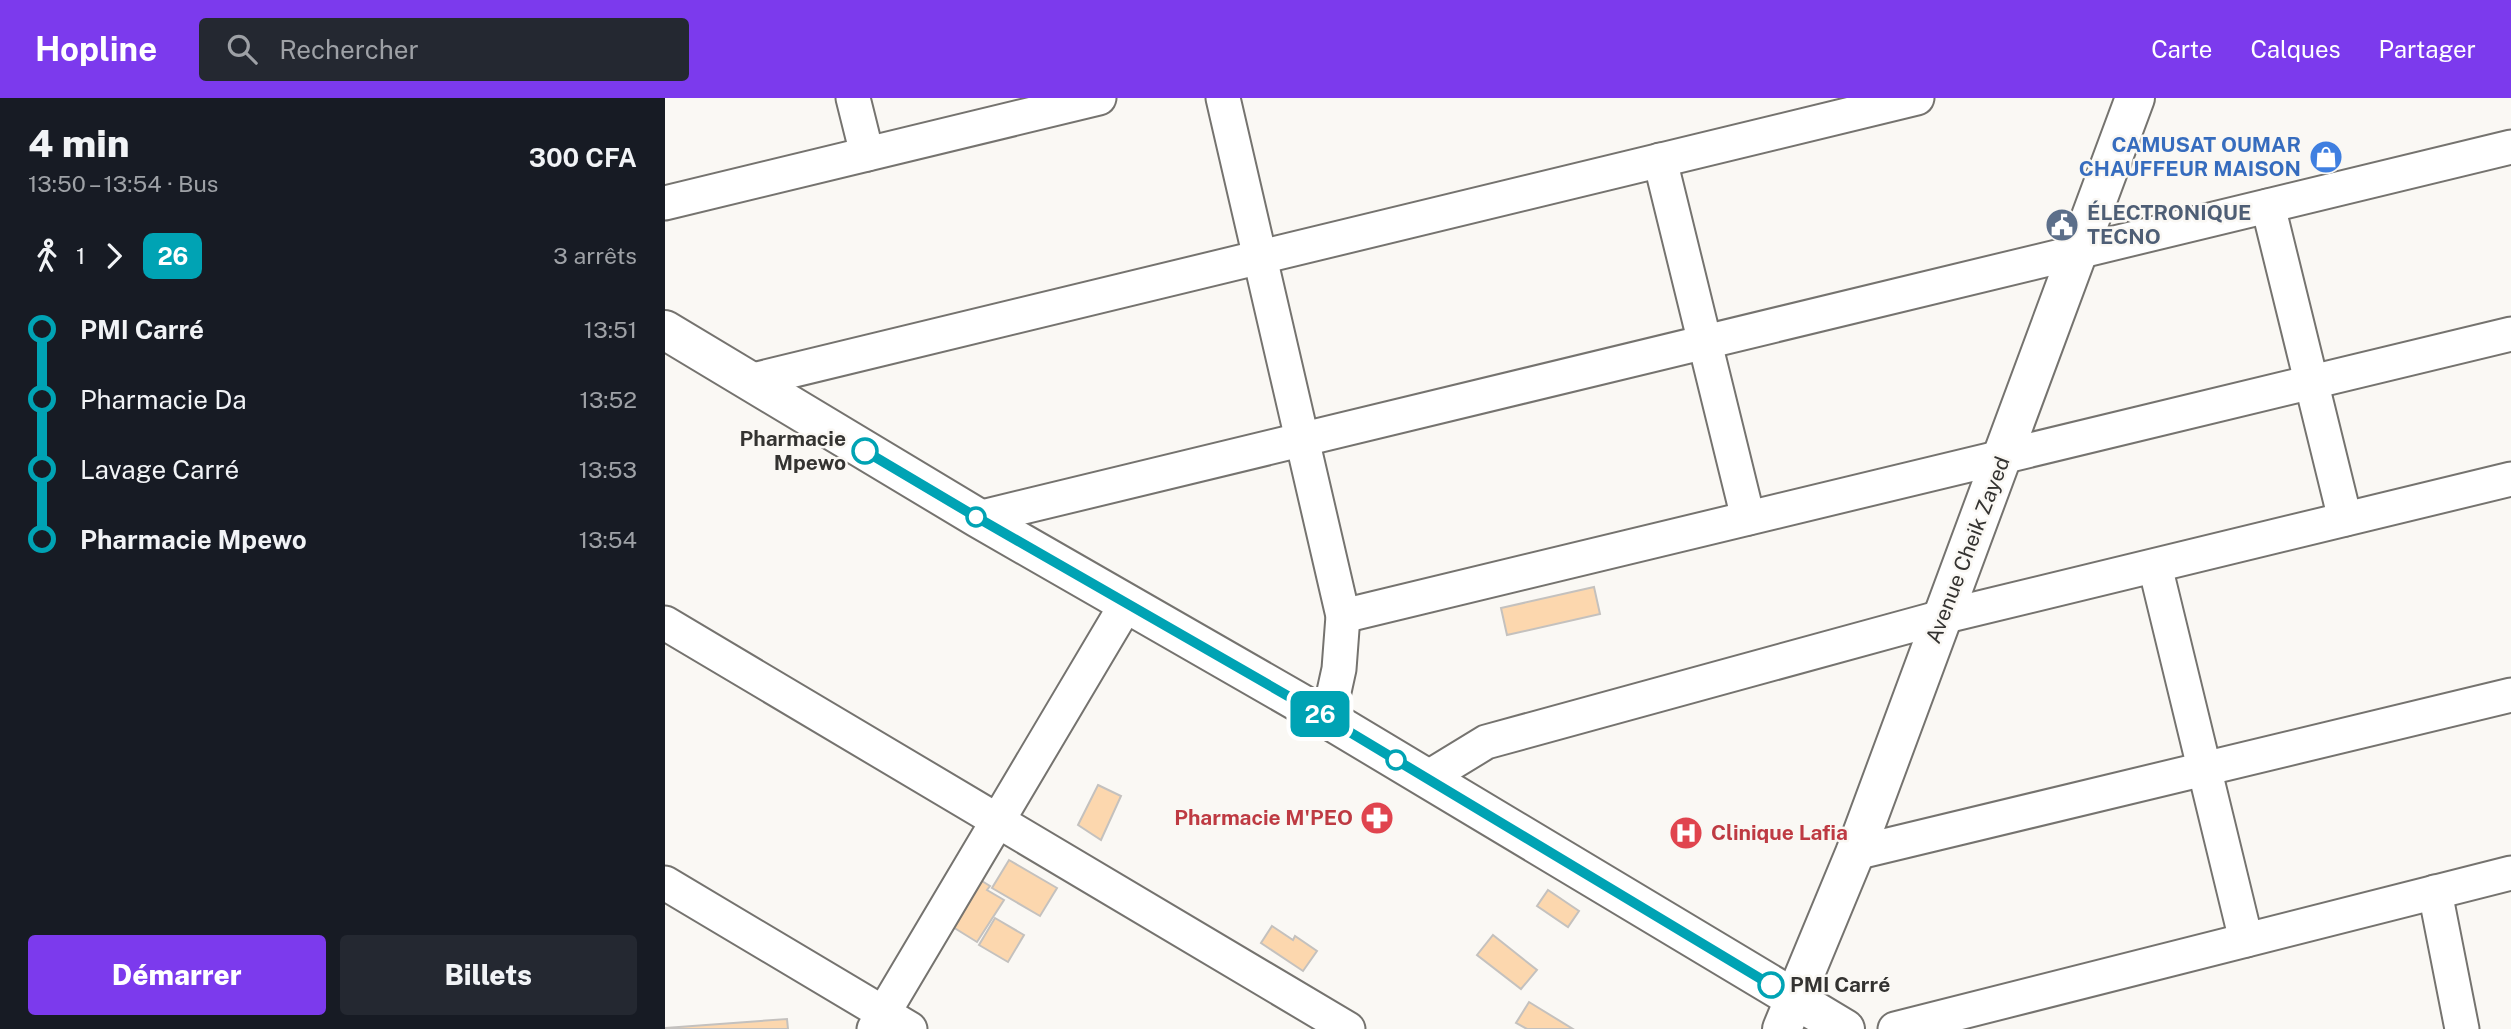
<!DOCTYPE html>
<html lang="fr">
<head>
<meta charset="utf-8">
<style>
  body { margin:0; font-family:"Public Sans",sans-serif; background:#242831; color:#f1f3f6; height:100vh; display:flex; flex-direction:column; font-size:26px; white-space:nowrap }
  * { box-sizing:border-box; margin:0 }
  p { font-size:23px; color:#9ea1a6 }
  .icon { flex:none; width:38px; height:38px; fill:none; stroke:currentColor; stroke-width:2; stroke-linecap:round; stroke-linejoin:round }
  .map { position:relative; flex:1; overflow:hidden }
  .sheet { display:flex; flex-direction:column; background:#171b24; width:665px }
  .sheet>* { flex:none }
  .badge { padding:0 14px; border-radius:10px; font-size:24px; line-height:46px }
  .map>.badge { position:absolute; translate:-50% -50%; box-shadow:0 0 0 4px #fff }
  .legs { display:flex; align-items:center; gap:10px; height:77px; padding:0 28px; font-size:23px }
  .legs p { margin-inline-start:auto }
  .head { display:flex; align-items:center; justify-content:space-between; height:119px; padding:0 28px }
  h1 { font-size:38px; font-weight:800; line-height:52px }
  .cta { display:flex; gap:14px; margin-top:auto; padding:14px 28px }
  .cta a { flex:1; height:80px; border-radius:7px; background:#7c3aed; color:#fff; font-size:28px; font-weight:800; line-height:80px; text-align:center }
  .cta a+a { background:#242831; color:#f1f3f6 }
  ul { padding:0 28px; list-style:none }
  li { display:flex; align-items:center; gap:24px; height:70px; font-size:26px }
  li i { display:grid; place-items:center; width:10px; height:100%; margin:0 9px; background:currentColor }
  li i::after { content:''; width:18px; height:18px; margin:-9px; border:5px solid; border-radius:50%; background:#171b24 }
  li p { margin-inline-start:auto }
  li:first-child i { background:linear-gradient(#0000 50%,currentColor 0) }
  li:last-child i { background:linear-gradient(currentColor 50%,#0000 0) }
  header { display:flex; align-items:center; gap:42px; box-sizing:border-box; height:98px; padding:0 35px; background:#7c3aed; color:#fff }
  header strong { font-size:33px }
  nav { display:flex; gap:38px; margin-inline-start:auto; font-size:24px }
  .search { width:490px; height:63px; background:#242831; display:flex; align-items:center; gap:18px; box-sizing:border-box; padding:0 24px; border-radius:7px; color:#9ea1a6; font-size:26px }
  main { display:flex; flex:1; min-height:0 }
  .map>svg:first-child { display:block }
</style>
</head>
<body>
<header>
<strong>Hopline</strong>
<div class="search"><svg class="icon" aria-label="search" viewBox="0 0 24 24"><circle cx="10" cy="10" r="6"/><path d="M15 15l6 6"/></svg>Rechercher</div>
<nav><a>Carte</a><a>Calques</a><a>Partager</a></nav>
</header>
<main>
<section class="sheet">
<div class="head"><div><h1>4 min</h1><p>13:50 – 13:54 · Bus</p></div><b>300 CFA</b></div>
<div class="legs"><svg class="icon" aria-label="walk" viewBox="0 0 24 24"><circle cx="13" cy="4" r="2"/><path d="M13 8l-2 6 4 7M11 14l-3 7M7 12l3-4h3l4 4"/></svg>1<svg class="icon" aria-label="forward" viewBox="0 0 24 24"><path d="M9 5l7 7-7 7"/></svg><b class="badge" style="background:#00a3b4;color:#fff">26</b><p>3 arrêts</p></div>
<ul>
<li><i style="color:#00a3b4"></i><b>PMI Carré</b><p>13:51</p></li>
<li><i style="color:#00a3b4"></i><span>Pharmacie Da</span><p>13:52</p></li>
<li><i style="color:#00a3b4"></i><span>Lavage Carré</span><p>13:53</p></li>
<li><i style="color:#00a3b4"></i><b>Pharmacie Mpewo</b><p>13:54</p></li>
</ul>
<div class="cta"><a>Démarrer</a><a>Billets</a></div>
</section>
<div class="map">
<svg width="1846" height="931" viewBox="0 0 1846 931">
  <rect width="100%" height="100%" fill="#faf8f4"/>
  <!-- building -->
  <g fill="#fcd7ae" stroke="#c4c1be" stroke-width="2">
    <path d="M929 489 935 516 842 537 836 510Z"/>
    <path d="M433 687 456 698 436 742 413 727Z"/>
    <path d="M344 762 392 790 375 818 327 790Z"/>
    <path d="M312 780 325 788 322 792 339 802 312 844 283 826Z"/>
    <path d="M883 792 914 813 903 829 872 808Z"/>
    <path d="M330 820 359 837 343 864 314 847Z"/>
    <path d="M607 828 628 842 630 838 652 853 638 873 596 845Z"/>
    <path d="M828 837 872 872 856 891 812 857Z"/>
    <path d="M864 904 908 931H862L851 925Z"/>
    <path d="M122 921 123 931H0V930Z"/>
  </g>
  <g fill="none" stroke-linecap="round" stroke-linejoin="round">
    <defs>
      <g id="street">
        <path d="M188 0 202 56"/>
        <path d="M558 0 678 518 674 571 663 621"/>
        <path d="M995 62 1083 420"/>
        <path d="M0 105 434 0"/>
        <path d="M1603 108 1680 421"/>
        <path d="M84 283 1252 0"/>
        <path d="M313 420 1846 49"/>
        <path d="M1490 468 1581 842"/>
        <path d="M678 518 1846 236"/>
        <path d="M0 525 683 931"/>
        <path d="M762 680 821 644 1277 519 1846 381"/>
        <path d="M1190 755 1846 597"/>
        <path d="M0 785 245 931"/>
        <path d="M1770 794 1797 931"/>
        <path d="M209 931 462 505"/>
        <path d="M1230 931 1846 775"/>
      </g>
      <g id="secondary">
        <path d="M0 232 313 420 663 621 1180 931"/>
        <path d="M1117 931 1190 755 1470 0"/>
      </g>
    </defs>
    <!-- street casing -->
    <use href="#street" stroke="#75736f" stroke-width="37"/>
    <!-- secondary casing -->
    <use href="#secondary" stroke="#75736f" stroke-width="42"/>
    <!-- street -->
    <use href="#street" stroke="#fff" stroke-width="33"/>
    <!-- secondary -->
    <use href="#secondary" stroke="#fff" stroke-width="38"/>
  </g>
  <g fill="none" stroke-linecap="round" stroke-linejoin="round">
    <defs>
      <path id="line-1" d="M200 353 313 420 663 621 1106 887"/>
    </defs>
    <!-- line-1 casing -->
    <use href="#line-1" stroke="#fff" stroke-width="16"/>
    <!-- line-1 -->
    <use href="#line-1" stroke="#00a3b4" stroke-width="10"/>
  </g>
  <!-- icons -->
  <defs>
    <symbol id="shop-disc" viewBox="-11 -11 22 22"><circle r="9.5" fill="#3f7fe0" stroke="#faf8f4"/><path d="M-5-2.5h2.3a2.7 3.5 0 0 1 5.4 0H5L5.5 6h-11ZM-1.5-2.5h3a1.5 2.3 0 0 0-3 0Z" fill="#fff"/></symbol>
    <symbol id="civic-disc" viewBox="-11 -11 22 22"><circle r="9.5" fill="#5c6f8a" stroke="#faf8f4"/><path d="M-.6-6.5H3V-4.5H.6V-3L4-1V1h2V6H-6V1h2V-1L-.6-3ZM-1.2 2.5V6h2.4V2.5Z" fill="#fff"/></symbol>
    <symbol id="pharmacy-disc" viewBox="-11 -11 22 22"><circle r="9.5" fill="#e0444e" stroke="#faf8f4"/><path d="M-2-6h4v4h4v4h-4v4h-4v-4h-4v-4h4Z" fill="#fff"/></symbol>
    <symbol id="hospital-disc" viewBox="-11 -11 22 22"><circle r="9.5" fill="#e0444e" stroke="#faf8f4"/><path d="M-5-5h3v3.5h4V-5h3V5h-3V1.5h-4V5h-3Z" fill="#fff"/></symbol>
  </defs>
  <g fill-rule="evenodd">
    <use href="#shop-disc" x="1642" y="40" width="38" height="38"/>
    <use href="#civic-disc" x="1378" y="108" width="38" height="38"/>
    <use href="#pharmacy-disc" x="693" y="701" width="38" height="38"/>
    <use href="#hospital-disc" x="1002" y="716" width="38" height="38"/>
  </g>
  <!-- markers -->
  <g fill="#fff" stroke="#00a3b4" stroke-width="3.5">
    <circle cx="200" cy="353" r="12"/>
    <circle cx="311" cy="419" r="9"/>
    <circle cx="731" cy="662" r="9"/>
    <circle cx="1106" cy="887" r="12"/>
  </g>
  <g text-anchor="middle" stroke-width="5" stroke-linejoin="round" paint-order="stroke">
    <!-- shop labels -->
    <g font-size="21" font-weight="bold" fill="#366cbe" stroke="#faf8f4" text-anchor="end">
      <text x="1636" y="54">CAMUSAT OUMAR<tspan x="1636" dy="24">CHAUFFEUR MAISON</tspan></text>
    </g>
    <!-- service labels -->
    <g font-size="21" font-weight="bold" fill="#4e5e75" stroke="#faf8f4" text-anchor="start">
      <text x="1422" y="122">ÉLECTRONIQUE<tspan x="1422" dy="24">TECNO</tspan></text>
    </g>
    <!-- stop labels -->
    <g font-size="21" font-weight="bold" fill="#343331" stroke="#faf8f4" text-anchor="end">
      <text x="181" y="348">Pharmacie<tspan x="181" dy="24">Mpewo</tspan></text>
      <text x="1125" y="894" text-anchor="start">PMI Carré</text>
    </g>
    <!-- street labels -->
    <g font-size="21" fill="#343331" stroke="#faf8f4">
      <text transform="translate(1303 452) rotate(-69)" y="7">Avenue Cheik Zayed</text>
    </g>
    <!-- health labels -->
    <g font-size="21" font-weight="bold" fill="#be3a42" stroke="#faf8f4" text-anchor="end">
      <text x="688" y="727">Pharmacie M'PEO</text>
      <text x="1046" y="742" text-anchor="start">Clinique Lafia</text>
    </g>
  </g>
</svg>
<b class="badge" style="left:655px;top:616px;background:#00a3b4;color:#fff">26</b>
</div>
</main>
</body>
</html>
